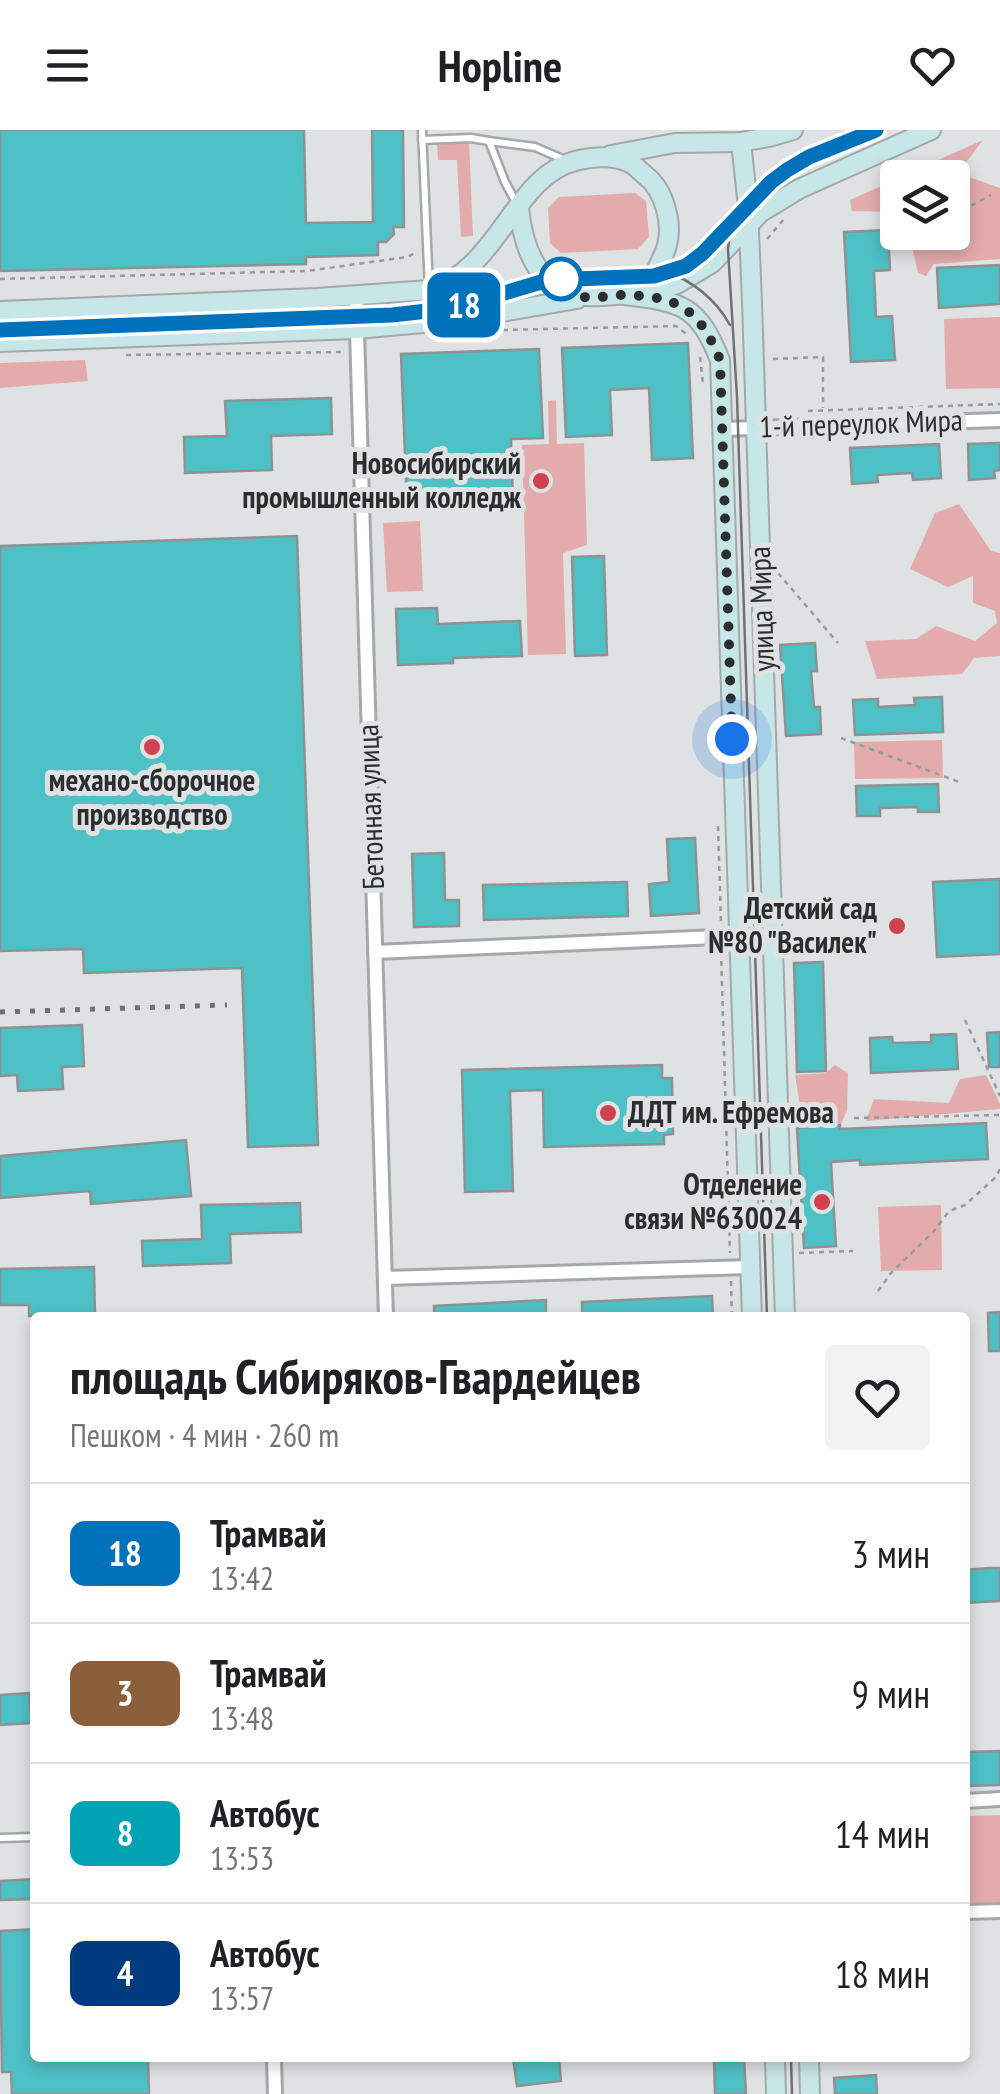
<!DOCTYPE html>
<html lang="ru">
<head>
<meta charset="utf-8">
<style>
  body { margin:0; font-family:"PT Sans Narrow",sans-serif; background:#f2f2f2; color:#202124; height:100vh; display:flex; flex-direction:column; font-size:38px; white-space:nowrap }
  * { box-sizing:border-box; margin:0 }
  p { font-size:32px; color:#757577 }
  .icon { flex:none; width:55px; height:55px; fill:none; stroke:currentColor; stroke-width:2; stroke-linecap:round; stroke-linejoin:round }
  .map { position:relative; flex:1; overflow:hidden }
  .panel { position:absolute; left:30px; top:1182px; width:940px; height:750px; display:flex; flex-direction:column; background:#fff; border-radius:10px; box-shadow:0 5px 15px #0003 }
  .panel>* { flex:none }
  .badge { padding:0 20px; border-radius:15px; font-size:35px; line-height:65px }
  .controls { position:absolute; left:880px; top:30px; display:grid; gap:20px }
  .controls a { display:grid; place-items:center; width:90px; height:90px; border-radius:10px; background:#fff; box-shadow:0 5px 15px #0003; font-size:50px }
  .you { position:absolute; width:50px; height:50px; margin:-25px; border:8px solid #fff; border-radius:50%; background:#1a73e8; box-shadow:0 0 0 15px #1a73e833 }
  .map>.badge { position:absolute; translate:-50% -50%; box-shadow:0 0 0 5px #fff }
  .round { display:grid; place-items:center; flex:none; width:105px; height:105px; border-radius:10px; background:#f2f2f2 }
  .overview { display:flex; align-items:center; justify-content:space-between; height:170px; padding:0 40px }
  h1 { font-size:48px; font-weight:800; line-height:75px }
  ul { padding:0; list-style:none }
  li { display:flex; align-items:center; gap:30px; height:140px; padding:0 40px; border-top:2px solid #e0e0e0 }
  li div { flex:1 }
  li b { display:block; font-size:38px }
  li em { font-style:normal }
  li .badge { min-width:110px; font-weight:700; text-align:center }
  header { display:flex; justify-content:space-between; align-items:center; height:130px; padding:0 40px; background:#fff; font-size:45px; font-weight:800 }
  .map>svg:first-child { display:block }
</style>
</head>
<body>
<header><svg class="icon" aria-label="menu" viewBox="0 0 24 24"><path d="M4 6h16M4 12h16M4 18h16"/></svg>Hopline<svg class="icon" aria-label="heart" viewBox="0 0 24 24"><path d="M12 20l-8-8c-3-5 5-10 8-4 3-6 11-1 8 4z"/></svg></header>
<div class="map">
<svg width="1000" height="1964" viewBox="0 0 1000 1964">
  <rect width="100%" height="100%" fill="#dee2e2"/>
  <!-- green -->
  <g fill="#e4abac">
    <path d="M983 10 958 43 1000 58V129L934 134 926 146 918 143 909 103 952 102V48L900 47Z"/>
    <path d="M469 12 473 106 461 107 457 30H438L437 14Z"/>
    <path d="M897 49V82L852 81 850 70Z"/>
    <path d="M635 63 646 71 649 107 638 119 561 123 550 113 548 78 559 67Z"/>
    <path d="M1000 187V258L946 259 944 189Z"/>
    <path d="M85 230 88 251 0 258V233Z"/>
    <path d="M556 270 557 314 584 313 587 415 563 423 566 524 528 525 522 315 549 314 548 271Z"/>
    <path d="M959 374 991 421 1000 423V526L974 528 962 544 877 549 865 511 916 509 936 496 975 511 997 493 995 481 973 473V446L948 457 910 439 935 383Z"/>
    <path d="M420 391 423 461 387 462 383 393Z"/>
    <path d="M942 610 943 648 855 649 854 612Z"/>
    <path d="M835 935 848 943 847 980 840 996 822 997 800 975 795 945 826 943Z"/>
    <path d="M986 945 1000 974V979L866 991 874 969 949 973 960 949Z"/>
    <path d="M941 1075 942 1140 881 1141 878 1077Z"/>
    <path d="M1000 1685V1772L965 1774V1686Z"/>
  </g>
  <!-- building -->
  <g fill="#4ec1c6" stroke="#8e9292" stroke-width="2.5">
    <path d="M0 0H304L306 93 373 92 372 0H403L404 97H393L394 104 386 112H378V125L306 127V134L0 141Z"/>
    <path d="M888 100 890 140 874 141 876 187 892 186 895 230 851 232 844 102Z"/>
    <path d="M1000 135V174L939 178 937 138Z"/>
    <path d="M688 213 693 328 652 330 649 258 610 260 612 305 566 307 562 218Z"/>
    <path d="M539 219 543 308 511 309 513 372 407 376 401 224Z"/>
    <path d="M331 268 332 304 271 306 272 340 185 343 184 307 227 306 225 271Z"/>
    <path d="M1000 313V340L994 341 995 348 969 350 968 314Z"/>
    <path d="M939 314 941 348 913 350 912 343 877 345 878 352 852 354 850 318Z"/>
    <path d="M297 406 318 1015 248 1017 242 838 84 843 83 819 0 821V416Z"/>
    <path d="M604 426 607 525 575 526 572 427Z"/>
    <path d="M437 478 438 494 520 491 522 526 453 528V533L398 535 396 479Z"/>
    <path d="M815 513 817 541H811L814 577H820L821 604 786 606 780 515Z"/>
    <path d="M942 567 943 602 855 605 853 570 878 569V577L915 575 914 568Z"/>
    <path d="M938 654 939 682H918V677L880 678V686H857L856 656Z"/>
    <path d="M695 708 699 783 651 786 649 754 669 752 667 709Z"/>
    <path d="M444 723 445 770H459V796L414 797 412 724Z"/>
    <path d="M1000 749V824L937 827 933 752Z"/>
    <path d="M627 752 628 786 484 790 483 755Z"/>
    <path d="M823 832 826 941 797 942 794 833Z"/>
    <path d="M82 895 84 936 62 937 63 959 18 961 17 945 0 946V898Z"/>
    <path d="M1000 902V937H989L987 903Z"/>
    <path d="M956 904 958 939 871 943 870 908 892 907 893 913 931 912V905Z"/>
    <path d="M662 935V948H672L673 1004 664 1005V1014L544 1017 543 960 510 961 513 1061 465 1062 462 940Z"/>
    <path d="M986 993 988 1029 860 1035V1030L831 1032 836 1116 804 1118 797 998 840 995V999Z"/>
    <path d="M186 1010 191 1066 91 1074 90 1061 0 1068V1026Z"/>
    <path d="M300 1073 301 1102 230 1104 231 1133 143 1136 142 1111 202 1109 201 1075Z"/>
    <path d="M94 1137 95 1185 29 1186V1175H0V1139Z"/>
    <path d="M712 1166 713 1188H582V1172Z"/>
    <path d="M546 1170V1188H434V1176Z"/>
    <path d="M1000 1182V1221H989L988 1183Z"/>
    <path d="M989 1438H1000V1471L965 1473V1440Z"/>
    <path d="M29 1563 31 1593 0 1595V1565Z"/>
    <path d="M1000 1621V1655L965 1656V1622Z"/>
    <path d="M35 1749V1769L0 1770V1751Z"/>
    <path d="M35 1799V1928H148L149 1964H12L11 1942H2L0 1801Z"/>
    <path d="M513 1928H559L561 1951 517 1956Z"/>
    <path d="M714 1928H744L746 1964H715Z"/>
    <path d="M876 1945 877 1964H835L834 1948Z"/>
  </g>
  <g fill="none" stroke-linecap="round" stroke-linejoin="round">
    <defs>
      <g id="lane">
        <path d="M422 0 429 159"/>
        <path d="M422 10 471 8 489 11"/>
        <path d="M517 74 505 52 489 11 535 17 565 30"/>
        <path d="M0 1708 35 1707"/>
      </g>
      <g id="street">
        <path d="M356 166 386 1188"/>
        <path d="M722 299 1000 290"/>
        <path d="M375 822 739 806"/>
        <path d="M385 1148 750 1137"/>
        <path d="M965 1671 1000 1669"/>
        <path d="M965 1782 1000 1781"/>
        <path d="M274 1928 275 1964"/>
      </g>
      <g id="secondary">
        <path d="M741 12 748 77 752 172 785 1188"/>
        <path d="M611 25 675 13 741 12 769 7 793 0"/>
        <path d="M646 163 677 154 712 133 761 82 799 59 931 0"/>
        <path d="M625 165C682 172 698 175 720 230L752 1188"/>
        <path d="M0 181 317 168 429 160C500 139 513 47 575 31 591 27 612 25 628 32 634 34 641 42 646 46 664 60 673 93 667 115 665 123 661 130 658 137 655 143 651 151 645 156 633 165 617 165 601 166 544 170 524 127 519 78"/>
        <path d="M0 212 357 199 455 190 577 169"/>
        <path d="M775 1928 776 1964"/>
        <path d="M809 1928 810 1964"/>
      </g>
    </defs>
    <!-- lane casing -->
    <use href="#lane" stroke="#a4a8a8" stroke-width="11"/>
    <!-- street casing -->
    <use href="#street" stroke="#a4a8a8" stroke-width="18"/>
    <!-- secondary casing -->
    <use href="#secondary" stroke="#a4a8a8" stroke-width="22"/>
    <!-- path -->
    <g stroke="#989b9b" stroke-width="2.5" stroke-dasharray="5 5" stroke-linecap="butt">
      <path d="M952 80 967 78 991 65"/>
      <path d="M767 109 784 89"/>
      <path d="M0 149 307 141 407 127 416 123"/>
      <path d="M503 200 676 196 688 205"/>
      <path d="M126 225 343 222"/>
      <path d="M700 227 703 254"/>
      <path d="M773 229 823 227V278"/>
      <path d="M808 281 1000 274"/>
      <path d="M778 443 838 513"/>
      <path d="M841 608 959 652"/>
      <path d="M718 696 721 793"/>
      <path d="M721 821 730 1123"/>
      <path d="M965 890 1000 966"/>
      <path d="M854 988 1000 985"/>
      <path d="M799 1123 853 1121"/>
      <path d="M731 1151 732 1188"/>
      <path d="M878 1161 891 1143 935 1100 949 1081 965 1075 996 1047 1000 1039"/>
    </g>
    <!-- lane -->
    <use href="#lane" stroke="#fff" stroke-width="6"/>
    <!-- street -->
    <use href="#street" stroke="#fff" stroke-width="12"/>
    <!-- secondary -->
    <use href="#secondary" stroke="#c7e6e8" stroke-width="18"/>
    <!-- tram -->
    <g stroke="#6f7272" stroke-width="2.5">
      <path d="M743 71 731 95 728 119 737 267 767 1188"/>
      <path d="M663 140C693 151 715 168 730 195"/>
      <path d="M0 200 392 185 454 178 548 150 654 146 686 136 703 123 771 52 787 40 809 27 876 0"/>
      <path d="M791 1928 792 1964"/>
    </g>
    <!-- rail -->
    <path stroke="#6f7272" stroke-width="5" stroke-dasharray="5 10" stroke-linecap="butt" d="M0 882 227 875"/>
  </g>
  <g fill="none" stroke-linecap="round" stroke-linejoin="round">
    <defs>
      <path id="line" d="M0 200 392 185 454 178 548 150 654 146 686 136 703 123 771 52 787 40 809 27 876 0"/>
    </defs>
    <!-- line casing -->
    <use href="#line" stroke="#fff" stroke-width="22"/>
    <!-- line -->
    <use href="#line" stroke="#0072bc" stroke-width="15"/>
    <!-- walk -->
    <path stroke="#2c2e2e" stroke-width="10" stroke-dasharray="0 18" d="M561 149V160C568 162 576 166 584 167 597 169 611 165 624 165 679 166 700 180 720 230L732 609"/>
  </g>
  <!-- markers -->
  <circle fill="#fff" stroke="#0072bc" stroke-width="5" cx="561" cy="149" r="20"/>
  <g fill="#d14152" stroke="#dee2e2" stroke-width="4">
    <circle cx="541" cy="351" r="10"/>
    <circle cx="152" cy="617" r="10"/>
    <circle cx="897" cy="796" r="10"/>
    <circle cx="608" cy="983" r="10"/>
    <circle cx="822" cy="1072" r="10"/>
  </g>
  <g text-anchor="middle" stroke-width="10" stroke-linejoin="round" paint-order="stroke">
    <!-- street labels -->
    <g font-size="30" fill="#2c2e2e" stroke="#dee2e2">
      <text transform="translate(861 294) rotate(-2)" y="10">1-й переулок Мира</text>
      <text transform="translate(762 479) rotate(-92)" y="10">улица Мира</text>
      <text transform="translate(371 677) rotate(-92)" y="10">Бетонная улица</text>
    </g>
    <!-- poi labels -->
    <g font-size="30" font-weight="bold" fill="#2c2e2e" stroke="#dee2e2" text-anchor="end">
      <text x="521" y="344">Новосибирский<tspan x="521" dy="34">промышленный колледж</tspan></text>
      <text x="152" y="661" text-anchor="middle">механо-сборочное<tspan x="152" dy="34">производство</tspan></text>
      <text x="877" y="789">Детский сад<tspan x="877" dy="34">№80 "Василек"</tspan></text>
      <text x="628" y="993" text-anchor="start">ДДТ им. Ефремова</text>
      <text x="802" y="1065">Отделение<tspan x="802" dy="34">связи №630024</tspan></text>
    </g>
  </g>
</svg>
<div class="controls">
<a><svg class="icon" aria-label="layers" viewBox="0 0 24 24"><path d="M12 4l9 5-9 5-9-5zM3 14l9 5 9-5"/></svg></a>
</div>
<div class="you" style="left:732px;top:609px"></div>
<b class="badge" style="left:464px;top:175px;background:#0072bc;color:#fff">18</b>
<section class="panel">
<div class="overview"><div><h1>площадь Сибиряков-Гвардейцев</h1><p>Пешком · 4 мин · 260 m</p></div><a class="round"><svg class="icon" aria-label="heart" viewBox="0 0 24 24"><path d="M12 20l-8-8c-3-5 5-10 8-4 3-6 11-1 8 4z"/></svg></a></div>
<ul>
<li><span class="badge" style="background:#0072bc;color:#fff">18</span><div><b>Трамвай</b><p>13:42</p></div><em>3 мин</em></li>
<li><span class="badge" style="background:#8b5e3c;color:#fff">3</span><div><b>Трамвай</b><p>13:48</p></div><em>9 мин</em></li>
<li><span class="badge" style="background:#00a3b4;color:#fff">8</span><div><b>Автобус</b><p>13:53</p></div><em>14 мин</em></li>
<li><span class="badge" style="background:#003b80;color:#fff">4</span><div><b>Автобус</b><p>13:57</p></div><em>18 мин</em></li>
</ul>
</section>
</div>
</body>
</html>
